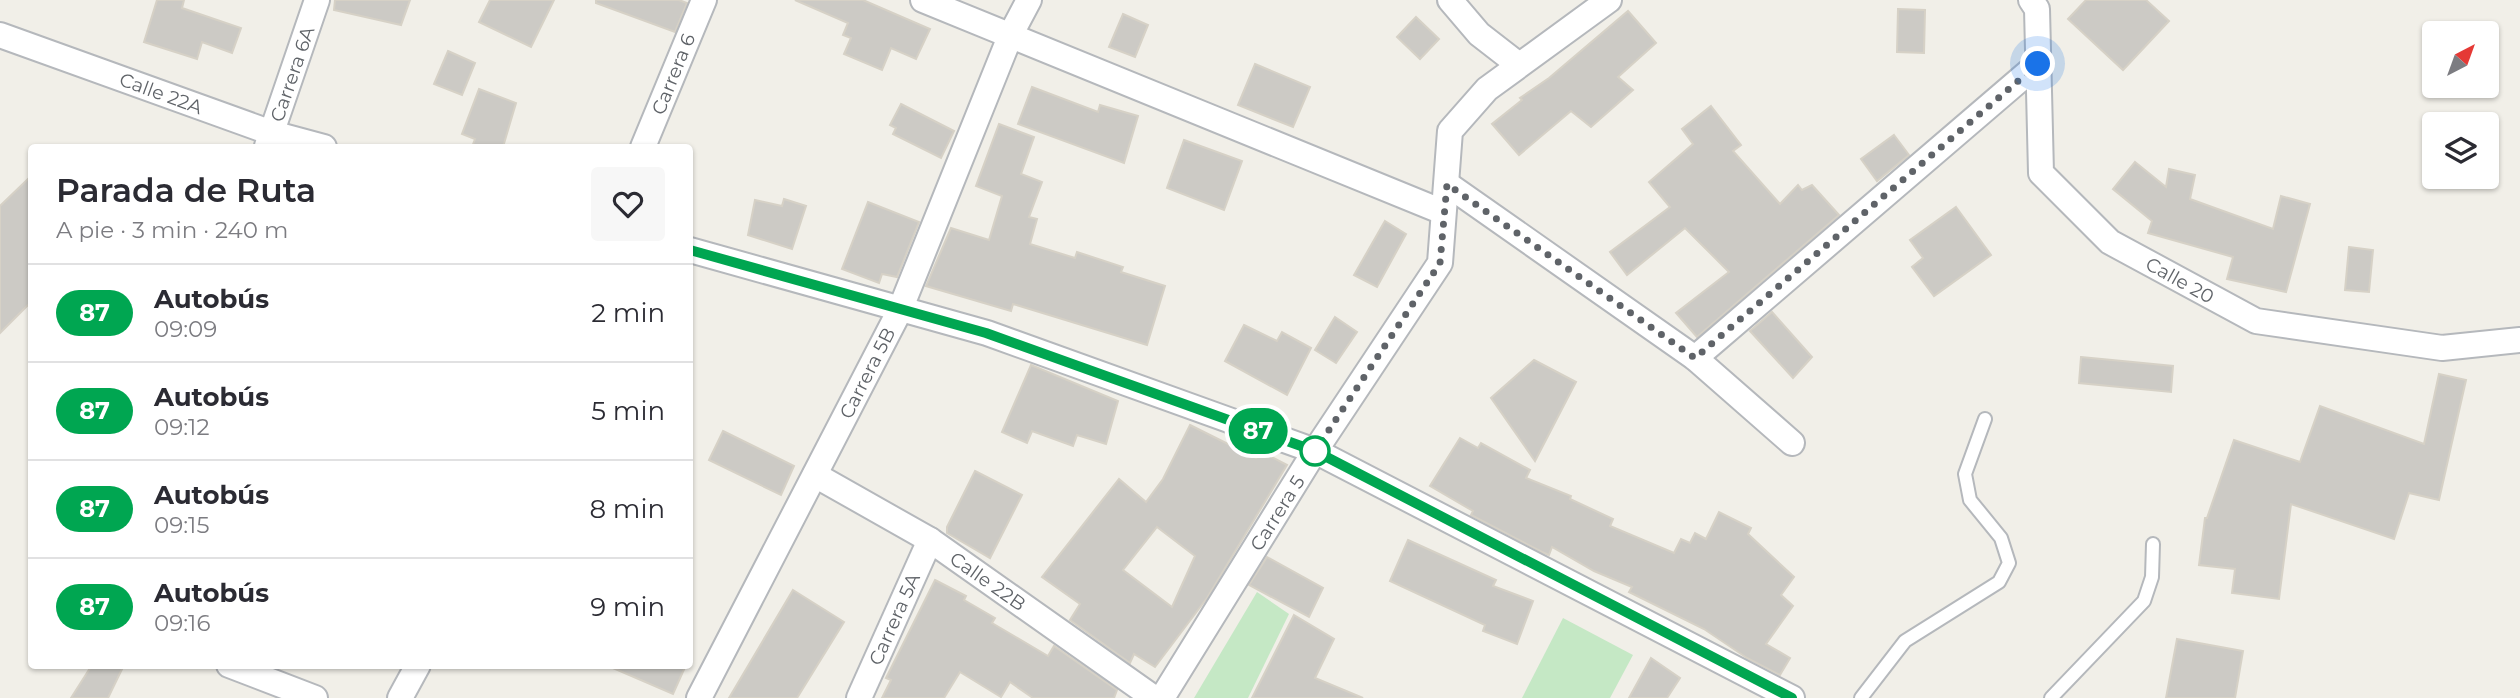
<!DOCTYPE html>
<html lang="es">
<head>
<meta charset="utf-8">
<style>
  body { margin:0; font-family:Montserrat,sans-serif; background:#f7f7f7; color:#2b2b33; height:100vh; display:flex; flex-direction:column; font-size:26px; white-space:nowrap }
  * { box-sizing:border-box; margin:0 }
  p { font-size:23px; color:#7c7c81 }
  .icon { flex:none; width:38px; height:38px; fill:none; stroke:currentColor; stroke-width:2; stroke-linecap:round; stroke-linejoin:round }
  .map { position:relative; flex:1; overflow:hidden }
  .sheet { position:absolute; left:28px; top:144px; width:665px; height:525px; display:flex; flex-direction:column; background:#fff; border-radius:7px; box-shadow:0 2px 5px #0004 }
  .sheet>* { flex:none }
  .badge { padding:0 14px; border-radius:23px; font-size:24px; line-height:46px }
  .needle { width:46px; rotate:41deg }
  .fabs { position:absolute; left:2422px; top:21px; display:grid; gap:14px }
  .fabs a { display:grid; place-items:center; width:77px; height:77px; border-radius:7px; background:#fff; box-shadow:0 2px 5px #0004; font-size:35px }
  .you { position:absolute; width:35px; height:35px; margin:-18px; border:5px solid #fff; border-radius:50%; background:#1a73e8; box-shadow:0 0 0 10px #1a73e833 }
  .map>.badge { position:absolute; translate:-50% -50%; box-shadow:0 0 0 4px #fff }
  .round { display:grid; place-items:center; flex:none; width:74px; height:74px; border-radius:7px; background:#f7f7f7 }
  .headline { display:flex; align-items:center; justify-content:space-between; height:119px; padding:0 28px }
  h1 { font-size:33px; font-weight:600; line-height:52px }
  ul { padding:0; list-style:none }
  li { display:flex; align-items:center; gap:21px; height:98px; padding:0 28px; border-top:2px solid #e1e1e2 }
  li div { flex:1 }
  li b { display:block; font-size:26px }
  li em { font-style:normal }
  li .badge { min-width:77px; font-weight:700; text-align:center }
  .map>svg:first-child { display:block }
</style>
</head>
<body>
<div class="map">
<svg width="2520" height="698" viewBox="0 0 2520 698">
  <rect width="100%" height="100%" fill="#f1efe8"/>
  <!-- green -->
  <g fill="#c5e8c5">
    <path d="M1257 592 1289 614 1248 698H1194Z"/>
    <path d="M1563 618 1633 655 1610 698H1522Z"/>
  </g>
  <!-- building -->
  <g fill="#cccac5" stroke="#d6d1c6" stroke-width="2" fill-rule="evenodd">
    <path d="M157 0H184L182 8 241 28 232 53 202 42 197 59 144 42Z"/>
    <path d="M335 0H410L401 25 334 10Z"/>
    <path d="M490 0H554L531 47 479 22Z"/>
    <path d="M596 0H679L687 3 675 32 596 3Z"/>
    <path d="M795 0H863L930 29 916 59 891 48 882 70 844 54 851 38 843 35 848 23Z"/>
    <path d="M2086 0H2146L2169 21 2123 70 2068 19Z"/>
    <path d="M1898 9 1925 10 1924 53 1897 52Z"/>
    <path d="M1628 11 1656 43 1618 77 1633 90 1591 127 1571 111 1519 155 1492 124 1522 100 1520 98 1549 78Z"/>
    <path d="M1123 14 1148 25 1135 57 1109 47Z"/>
    <path d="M1416 17 1439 39 1420 59 1397 37Z"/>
    <path d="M448 51 475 63 462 95 434 84Z"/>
    <path d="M1255 64 1310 87 1293 127 1238 105Z"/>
    <path d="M1032 87 1098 112 1100 105 1138 116 1124 163 1018 124Z"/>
    <path d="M479 89 516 103 503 147H472L475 139 462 134Z"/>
    <path d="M901 104 954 131 941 158 893 134 896 128 890 125Z"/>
    <path d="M1711 106 1741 145 1733 151 1780 204 1798 185 1802 190 1812 185 1839 215 1697 337 1676 313 1729 272 1685 228 1627 275 1610 252 1670 207 1649 182 1693 144 1682 129Z"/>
    <path d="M999 124 1034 137 1021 174 1042 182 1029 217 1037 219 1030 244 1075 258 1077 252 1123 267 1121 272 1165 286 1147 345 1013 304 1011 311 926 286 951 228 989 240 1002 196 976 186Z"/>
    <path d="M1894 135 1909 155 1877 181 1861 159Z"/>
    <path d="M1184 140 1242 161 1224 210 1167 188Z"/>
    <path d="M2135 162 2166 187 2169 169 2195 175 2190 199 2273 229 2281 196 2310 204 2286 292 2227 279 2233 257 2148 233 2152 221 2113 189Z"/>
    <path d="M32 175V301L0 333V206Z"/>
    <path d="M784 199 806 206 792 249 748 235 755 200 782 206Z"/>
    <path d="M868 202 919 222 897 277 882 274 879 283 842 269Z"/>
    <path d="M1956 207 1991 255 1934 296 1912 267 1923 258 1910 240Z"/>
    <path d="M1385 221 1406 234 1377 287 1354 275Z"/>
    <path d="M2349 247 2373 250 2369 292 2345 290Z"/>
    <path d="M1772 312 1812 357 1793 378 1750 331Z"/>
    <path d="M1335 317 1357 332 1336 363 1315 350Z"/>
    <path d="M1244 325 1277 341 1282 332 1311 348 1287 395 1225 361Z"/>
    <path d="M2081 357 2173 366 2171 392 2079 383Z"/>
    <path d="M1534 360 1576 382 1535 461 1491 398Z"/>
    <path d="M1031 365 1118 401 1106 444 1077 435 1073 446 1032 431 1027 443 1002 432Z"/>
    <path d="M2439 374 2466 380 2439 500 2409 493 2394 539 2291 504 2279 599 2232 593 2235 569 2199 565 2205 518H2207L2234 440 2300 462 2320 406 2424 444Z"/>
    <path d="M1190 425 1256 458 1260 451 1287 465 1207 598 1155 667 1134 654 1130 663 1070 620 1080 604 1042 577 1119 479 1146 502 1163 479ZM1157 527 1195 556 1172 607 1123 570Z"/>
    <path d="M723 431 794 466 781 495 709 460Z"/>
    <path d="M1460 438 1478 448 1481 443 1530 470 1526 478 1571 496 1570 499 1613 519 1610 526 1674 553 1681 539 1690 543 1695 533 1706 539 1719 512 1751 528 1748 534 1794 577 1781 595 1793 606 1766 644 1790 658 1780 675 1747 658 1704 629 1629 592 1632 587 1594 571 1552 547 1549 555 1542 552 1471 515 1473 511 1430 486Z"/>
    <path d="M975 471 1022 495 990 558 947 533V527Z"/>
    <path d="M1408 540 1496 580 1493 586 1533 601 1517 644 1483 631 1485 625 1390 581Z"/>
    <path d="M1267 557 1323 588 1309 617 1249 585Z"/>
    <path d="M935 580 966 596 964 600 995 618 992 623 1048 656 1054 646 1117 690 1114 698H1033L1010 682 1001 697 960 672 944 698H882L891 680 886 678Z"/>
    <path d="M793 590 844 622 797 698H729Z"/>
    <path d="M1294 615 1334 639 1315 678 1363 698H1252Z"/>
    <path d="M2177 639 2243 651 2235 698H2166Z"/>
    <path d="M1651 658 1680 678 1667 698H1629Z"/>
    <path d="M92 665H124L108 698H71Z"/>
    <path d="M606 665H686L673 694Z"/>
  </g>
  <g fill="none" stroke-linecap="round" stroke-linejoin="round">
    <defs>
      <g id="service">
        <path d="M1861 698 1905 641 1999 582 2009 563 2001 538 1970 500 1965 474 1985 419"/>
        <path d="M2051 698 2144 601 2152 577 2153 544"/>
      </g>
      <g id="minor">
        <path d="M923 0 1443 212"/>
        <path d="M1450 0 1479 34 1519 65"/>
        <path d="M2031 0 2037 9 2041 173 2110 242 2256 321 2442 348 2520 340"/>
        <path d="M0 35 272 133 324 147"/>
        <path d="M267 146 317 0"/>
        <path d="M643 147 704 0"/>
        <path d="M1447 184 1695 358 1792 443"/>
        <path d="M690 250 987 333 1315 451 1792 698"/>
        <path d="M1695 358 2038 64"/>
        <path d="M815 475 930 540 1154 698"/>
        <path d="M229 665 315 698"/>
        <path d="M400 698 418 665"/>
        <path d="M699 698 900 310 1011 34 1029 0"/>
        <path d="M859 698 930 540"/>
        <path d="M1162 698 1315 451 1440 263 1450 131 1487 89 1609 0"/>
      </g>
    </defs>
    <!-- service casing -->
    <use href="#service" stroke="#b5b8bc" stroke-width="16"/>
    <!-- minor casing -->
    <use href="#minor" stroke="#b5b8bc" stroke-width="28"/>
    <!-- service -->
    <use href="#service" stroke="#fff" stroke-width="12"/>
    <!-- minor -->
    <use href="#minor" stroke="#fff" stroke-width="24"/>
  </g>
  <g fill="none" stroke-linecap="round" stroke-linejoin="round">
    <defs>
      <path id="line" d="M690 250 986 333 1315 451 1792 698"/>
    </defs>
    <!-- line casing -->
    <use href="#line" stroke="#fff" stroke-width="16"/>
    <!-- line -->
    <use href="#line" stroke="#00a651" stroke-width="10"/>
    <!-- walk -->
    <path stroke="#5f6368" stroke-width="7" stroke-dasharray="0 12.6" d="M1315 451 1440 263 1447 184 1695 358 2038 64"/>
  </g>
  <!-- markers -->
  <circle fill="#fff" stroke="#00a651" stroke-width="3.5" cx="1315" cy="451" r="14"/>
  <g text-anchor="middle" stroke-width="6" stroke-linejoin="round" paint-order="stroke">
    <!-- street labels -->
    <g font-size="19" fill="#5f6368" stroke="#fff">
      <text transform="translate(292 74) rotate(-71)" y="7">Carrera 6A</text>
      <text transform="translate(673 74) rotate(-68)" y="7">Carrera 6</text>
      <text transform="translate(161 93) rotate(20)" y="7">Calle 22A</text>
      <text transform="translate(2180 280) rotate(29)" y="7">Calle 20</text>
      <text transform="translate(867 373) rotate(-63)" y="7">Carrera 5B</text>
      <text transform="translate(1277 513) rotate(-58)" y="7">Carrera 5</text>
      <text transform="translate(988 581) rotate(35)" y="7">Calle 22B</text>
      <text transform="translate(894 619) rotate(-66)" y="7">Carrera 5A</text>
    </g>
  </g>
</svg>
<div class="fabs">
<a><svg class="needle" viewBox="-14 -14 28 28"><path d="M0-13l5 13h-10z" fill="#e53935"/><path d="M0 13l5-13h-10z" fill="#7c7c81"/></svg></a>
<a><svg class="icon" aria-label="layers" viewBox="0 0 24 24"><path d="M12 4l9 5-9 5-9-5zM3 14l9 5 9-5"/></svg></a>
</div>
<div class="you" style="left:2038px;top:64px"></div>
<b class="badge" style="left:1258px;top:431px;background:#00a651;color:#fff">87</b>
<section class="sheet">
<div class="headline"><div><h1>Parada de Ruta</h1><p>A pie · 3 min · 240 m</p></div><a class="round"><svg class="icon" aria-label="heart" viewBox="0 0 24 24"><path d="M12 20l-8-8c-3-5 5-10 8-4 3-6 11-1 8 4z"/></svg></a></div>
<ul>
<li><span class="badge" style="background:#00a651;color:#fff">87</span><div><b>Autobús</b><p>09:09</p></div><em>2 min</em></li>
<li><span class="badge" style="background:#00a651;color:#fff">87</span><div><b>Autobús</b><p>09:12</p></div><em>5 min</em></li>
<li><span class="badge" style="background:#00a651;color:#fff">87</span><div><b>Autobús</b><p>09:15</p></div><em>8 min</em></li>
<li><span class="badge" style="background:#00a651;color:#fff">87</span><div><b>Autobús</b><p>09:16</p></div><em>9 min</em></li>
</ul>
</section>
</div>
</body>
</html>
